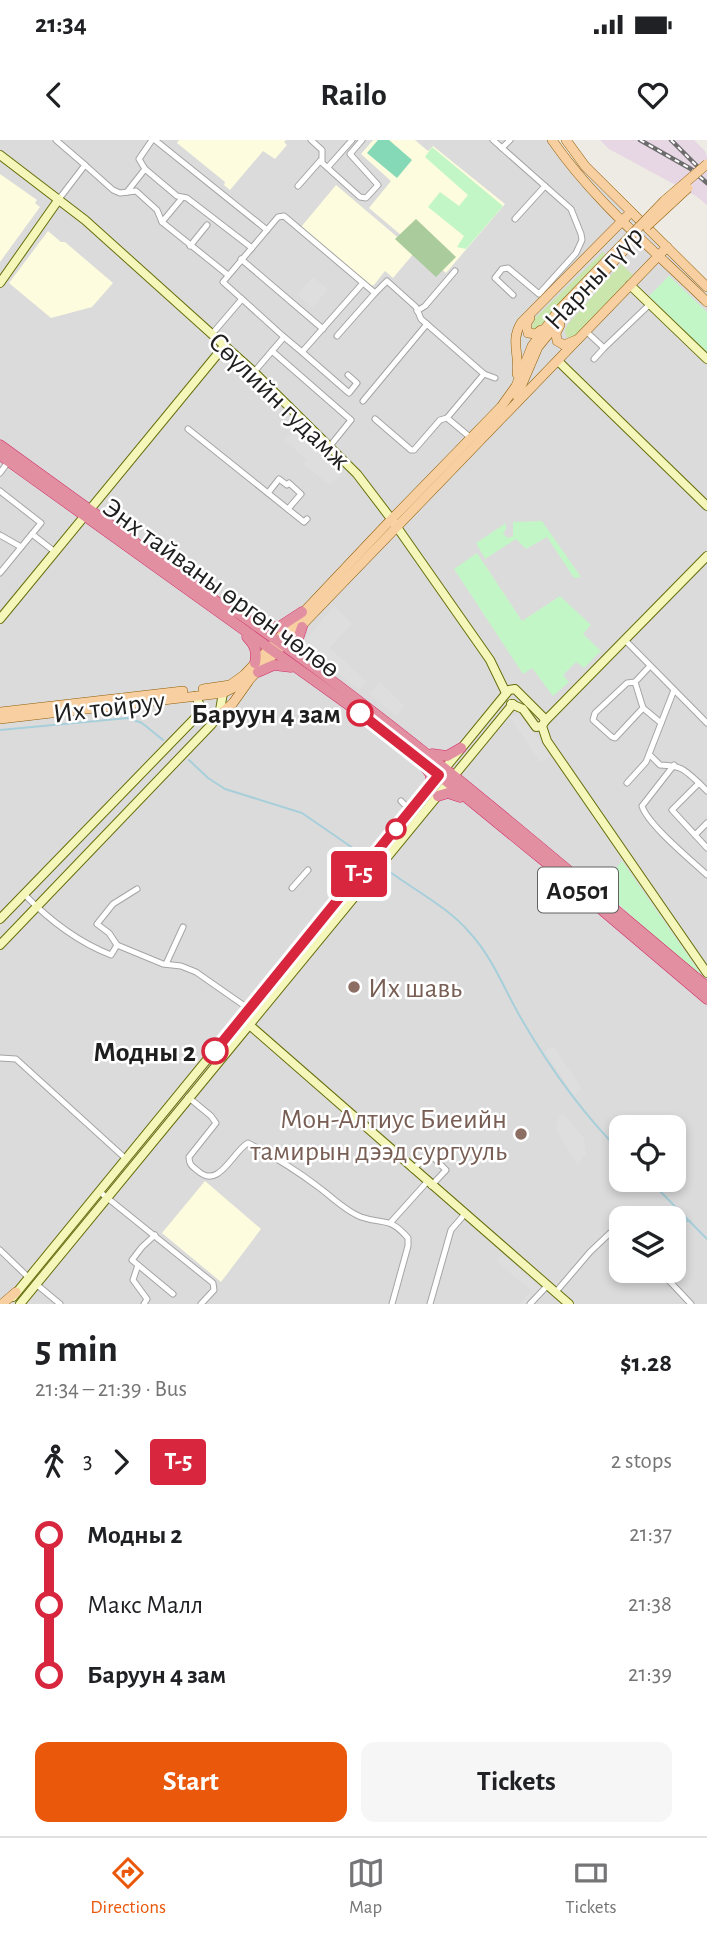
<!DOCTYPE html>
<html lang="en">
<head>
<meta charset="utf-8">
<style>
  body { margin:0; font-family:"Alegreya Sans",sans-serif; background:#f6f6f6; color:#202124; height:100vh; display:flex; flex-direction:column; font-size:26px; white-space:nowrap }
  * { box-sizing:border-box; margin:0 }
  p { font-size:23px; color:#757577 }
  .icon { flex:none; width:38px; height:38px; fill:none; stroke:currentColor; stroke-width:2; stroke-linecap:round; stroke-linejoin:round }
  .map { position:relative; height:1164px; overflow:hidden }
  .sheet { display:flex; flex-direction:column; background:#fff; flex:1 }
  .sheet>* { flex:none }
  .badge { padding:0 14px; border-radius:5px; font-size:24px; line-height:46px }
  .tools { position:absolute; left:609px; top:975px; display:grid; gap:14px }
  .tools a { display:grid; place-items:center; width:77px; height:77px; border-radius:14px; background:#fff; box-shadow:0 4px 10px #0003; font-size:35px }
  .map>.badge { position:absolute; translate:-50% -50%; box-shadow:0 0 0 4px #fff }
  .legs { display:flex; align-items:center; gap:10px; height:77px; padding:0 35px; font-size:23px }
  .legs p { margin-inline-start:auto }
  .overview { display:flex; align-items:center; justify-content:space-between; height:119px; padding:0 35px }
  h1 { font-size:38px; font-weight:700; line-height:52px }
  .cta { display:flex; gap:14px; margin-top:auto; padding:14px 35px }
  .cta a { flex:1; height:80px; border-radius:14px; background:#ea580c; color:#fff; font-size:28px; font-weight:700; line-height:80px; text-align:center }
  .cta a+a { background:#f6f6f6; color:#202124 }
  ul { padding:0 35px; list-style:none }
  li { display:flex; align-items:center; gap:24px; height:70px; font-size:26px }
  li i { display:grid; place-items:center; width:10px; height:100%; margin:0 9px; background:currentColor }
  li i::after { content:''; width:18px; height:18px; margin:-9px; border:5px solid; border-radius:50%; background:#fff }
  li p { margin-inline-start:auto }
  li:first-child i { background:linear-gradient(#0000 50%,currentColor 0) }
  li:last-child i { background:linear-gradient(currentColor 50%,#0000 0) }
  .status { display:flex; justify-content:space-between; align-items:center; height:49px; padding:0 35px; background:#fff; direction:ltr }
  .status svg { height:19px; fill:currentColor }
  header { display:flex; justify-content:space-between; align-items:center; height:91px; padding:0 35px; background:#fff; font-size:32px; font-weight:700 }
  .menu { display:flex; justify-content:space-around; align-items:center; height:98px; border-top:2px solid #e0e0e0; background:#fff; font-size:19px; color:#757577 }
  .menu a { display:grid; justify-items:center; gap:4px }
  .menu .on { color:#ea580c }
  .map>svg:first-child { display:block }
</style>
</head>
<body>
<div class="status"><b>21:34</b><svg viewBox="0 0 49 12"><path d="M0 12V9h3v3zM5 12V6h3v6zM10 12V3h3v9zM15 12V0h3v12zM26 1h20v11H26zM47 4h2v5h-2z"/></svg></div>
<header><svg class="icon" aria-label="back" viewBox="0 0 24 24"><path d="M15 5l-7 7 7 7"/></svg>Railo<svg class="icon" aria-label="heart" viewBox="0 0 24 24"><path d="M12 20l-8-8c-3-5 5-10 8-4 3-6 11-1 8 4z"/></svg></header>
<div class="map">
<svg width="707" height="1164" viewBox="0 0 707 1164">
  <rect width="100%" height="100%" fill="#eeebe4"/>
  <!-- residential -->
  <path fill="#dcdbdb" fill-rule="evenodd" d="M0 0H553L707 152V1164H0ZM621 987H674V1040H621ZM621 1078H674V1130H621Z"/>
  <!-- industrial -->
  <path fill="#e7d6e4" d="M600 0H694L705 11 707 17V65L696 56 609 9Z"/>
  <!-- education -->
  <g fill="#fdfcde">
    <path d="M179 0H286L284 2 287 5 275 19 263 11 230 50 224 45 225 42 177 3Z"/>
    <path d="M373 0H415L428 11 433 6 505 64 446 133 369 68 391 41 361 14Z"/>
    <path d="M0 34 37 60 35 63 40 67 0 122Z"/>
    <path d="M336 45 415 112 393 138 385 131 374 145 370 146 301 87Z"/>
    <path d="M48 91 61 102H65L113 143 92 167 51 178 9 143Z"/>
    <path d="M205 1041 261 1089 221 1142 162 1093Z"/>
  </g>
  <!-- grass -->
  <g fill="#cae6ac">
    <path d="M603 112 608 117 538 190 531 189 535 178Z"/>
    <path d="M621 124 633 135 575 197H566L565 190 568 184Z"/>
  </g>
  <!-- forest -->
  <path fill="#aacb9b" d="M416 79 456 117 436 137 395 99Z"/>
  <!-- park -->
  <g fill="#c3f6c6">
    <path d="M432 7 503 66 466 109 457 107 464 96 428 67 440 52 459 66 468 55 425 17Z"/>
    <path d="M669 136 707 172V212L649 156Z"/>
    <path d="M542 381 581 437 574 438 547 397 526 409 516 399 485 419 476 403 506 383V389L503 394 508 398 513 396V382Z"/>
    <path d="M477 413 522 481 560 456 591 485 583 494 601 511 584 528 576 522 563 535 569 542 553 556 532 528 523 534 454 429Z"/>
    <path d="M622 721 700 833 697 836 601 748Z"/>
  </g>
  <!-- pitch -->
  <path fill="#86d9b7" d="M378 0H389L412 20 397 38 367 13Z"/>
  <!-- parking -->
  <g fill="#dedede">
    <path d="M313 137 328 149 313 168 297 154Z"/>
    <path d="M295 288 341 336 330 345 303 325 307 320 284 300Z"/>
    <path d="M334 466 352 483 330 508 367 542 359 550 302 504Z"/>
    <path d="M380 542 405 566 396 576 369 554Z"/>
    <path d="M521 574 551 617 540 622 510 577Z"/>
    <path d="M553 906 582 948 574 956 545 911Z"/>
    <path d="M562 972 584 998 586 1014 577 1025 556 990 557 981Z"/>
    <path d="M502 1114 541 1148 527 1164H520L531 1151 497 1121Z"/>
  </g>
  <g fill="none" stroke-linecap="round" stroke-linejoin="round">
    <!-- stream -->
    <g stroke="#a7cfda" stroke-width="2">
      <path d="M0 590 128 578 142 583 163 600"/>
      <path d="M189 620 208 638 225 649 302 673 363 715"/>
      <path d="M390 732C416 751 449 768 470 793 493 818 505 851 522 880 550 928 582 973 621 1012"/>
      <path d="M649 1040 707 1099"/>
      <path d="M674 1082 690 1081"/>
    </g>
    <defs>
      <g id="street">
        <path d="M56 0 85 25 59 59"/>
        <path d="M155 0 267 90"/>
        <path d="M311 0 322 10V22"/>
        <path d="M493 0 571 69 581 94 582 100 576 113 539 154 508 128 502 129 495 138 513 155"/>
        <path d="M502 8 510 0"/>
        <path d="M85 25 113 50 120 53 136 51 157 70 162 82 228 135"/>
        <path d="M328 27 352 0"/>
        <path d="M145 29 177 56 187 58 252 108"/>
        <path d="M298 46 320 21 360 57 366 58 378 45 350 14 362 0"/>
        <path d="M127 52 145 29 139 19 152 0"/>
        <path d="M515 79 545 46"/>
        <path d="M162 82 182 58"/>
        <path d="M190 106 207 85"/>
        <path d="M241 119 323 189"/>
        <path d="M242 159 223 142 278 77 284 76 375 153 387 141 416 167 421 179 484 234 495 238"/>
        <path d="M417 171 425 166 455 131"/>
        <path d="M212 194 242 159 284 197 272 211 351 280 330 306"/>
        <path d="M589 194 604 208 650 164"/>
        <path d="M337 196 375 153"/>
        <path d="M284 197 302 212 363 143"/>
        <path d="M302 212 349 253 357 243 348 235"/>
        <path d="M594 219 604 208"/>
        <path d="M254 232 272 211"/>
        <path d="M363 261 427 184"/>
        <path d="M447 278 471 298"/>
        <path d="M375 279 411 310H414L440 280 447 278 484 234"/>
        <path d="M188 289 304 382 307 379"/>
        <path d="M0 333 8 322"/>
        <path d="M0 351 41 383 0 433"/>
        <path d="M268 353 279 339 287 345 289 343 301 354 288 369"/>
        <path d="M32 394 55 412"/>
        <path d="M0 395 21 407"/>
        <path d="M624 499 707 583"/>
        <path d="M635 542 643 568 615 598 612 597 593 580 595 573 627 543 635 542 650 526"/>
        <path d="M643 568 661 583"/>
        <path d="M650 615 660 625C681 626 683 628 699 643"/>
        <path d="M674 625 642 666C648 685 691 720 707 735"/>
        <path d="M627 643 646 622 674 550"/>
        <path d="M707 651 699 643 672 670 707 708"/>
        <path d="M401 661 411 671"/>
        <path d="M695 695 707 683"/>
        <path d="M292 748 308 730"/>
        <path d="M24 754C49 780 78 802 111 815L117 805 163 824 181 826 196 832 249 869"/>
        <path d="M117 805 109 793 97 784 113 764 137 749"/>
        <path d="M166 824 183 787"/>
        <path d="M0 918 16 919 126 1019"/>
        <path d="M188 957 211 976 216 983 189 1017C189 1025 192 1026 198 1031 219 1050 233 1011 248 1003 271 1015 296 1030 317 1046 331 1056 345 1071 361 1077 384 1085 389 1076 408 1098V1106L392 1164"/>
        <path d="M412 1029 431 1015 446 1030 431 1046"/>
        <path d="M100 1052 213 1143 214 1150 201 1164"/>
        <path d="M391 1082 427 1042"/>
        <path d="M155 1095 142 1107 132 1120 173 1154"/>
        <path d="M0 1110 28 1137"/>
        <path d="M138 1125 133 1140 147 1159 144 1164"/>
        <path d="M659 1130 691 1164"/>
        <path d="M36 1144 60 1164"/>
        <path d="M555 1153 590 1112 610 1093 621 1098"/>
        <path d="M430 1164 451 1090 464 1075"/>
        <path d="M530 1164 547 1146"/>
      </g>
      <g id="secondary">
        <path d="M0 15 85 80 254 232 357 334 392 380 490 520 506 553"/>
        <path d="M0 143 59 59"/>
        <path d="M630 145 707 219"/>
        <path d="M558 221 707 366"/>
        <path d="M0 479 225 205"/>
        <path d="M511 564 523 569 536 587 542 586"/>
        <path d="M545 581 707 416"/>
        <path d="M0 779 200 573V566L196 556"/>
        <path d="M0 805 212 584 220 570 223 553"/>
        <path d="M246 882 569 1164"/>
        <path d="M13 1157 509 550 515 549 543 577 545 581 542 586 547 601 707 833"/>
        <path d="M20 1164 513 564"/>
      </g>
      <g id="primary">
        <path d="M552 0C594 61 654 110 707 162"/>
        <path d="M566 0 585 26 707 147"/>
        <path d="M530 178 526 184 528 193 536 194 541 190"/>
        <path d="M560 185 556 193 557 201 564 205 576 200"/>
        <path d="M517 234C520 215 510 201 521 183L631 72"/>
        <path d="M517 256 538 207 565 174"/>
        <path d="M203 549 230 545 244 535 384 387 501 267 516 246 532 206 559 170"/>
        <path d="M0 572 183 551"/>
        <path d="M217 577 233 563 248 542"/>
        <path d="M0 579 223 553 249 540 667 107"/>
        <path d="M2 1164 16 1152"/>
      </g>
      <g id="highway">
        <path d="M0 305 224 467 238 473C403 587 554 719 707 847"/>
        <path d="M0 315 385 591 543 720 707 859"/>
        <path d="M262 486 279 487 302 472"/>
        <path d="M302 487 296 505 303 514"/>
        <path d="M247 497C255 505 257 511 255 523"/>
        <path d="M258 532 274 525 291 527"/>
        <path d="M432 614 447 616 461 608"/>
        <path d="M425 627 431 635 430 647"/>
        <path d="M438 656 448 653 460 657"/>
      </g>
    </defs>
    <!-- street casing -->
    <use href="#street" stroke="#a5a5a5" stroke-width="7"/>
    <!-- secondary casing -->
    <use href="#secondary" stroke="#666f0b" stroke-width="10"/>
    <!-- primary casing -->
    <use href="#primary" stroke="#8f5f08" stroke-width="10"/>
    <!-- highway casing -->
    <use href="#highway" stroke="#d02d69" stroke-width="11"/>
    <!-- street -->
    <use href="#street" stroke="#fff" stroke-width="5"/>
    <!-- secondary -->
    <use href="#secondary" stroke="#f4f6ba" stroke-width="8"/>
    <!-- primary -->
    <use href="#primary" stroke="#f7cfa1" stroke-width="9"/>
    <!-- highway -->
    <use href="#highway" stroke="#e290a1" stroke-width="10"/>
    <defs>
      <g id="rail">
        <path d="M640 0 691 29 707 43"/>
        <path d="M671 0 698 27"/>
      </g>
    </defs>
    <!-- rail casing -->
    <use href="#rail" stroke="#6c6c6c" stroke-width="4.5"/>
    <!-- rail -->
    <use href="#rail" stroke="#fff" stroke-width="2" stroke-dasharray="5" stroke-linecap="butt"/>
    <defs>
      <g id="primary-bridge">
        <path d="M647 86 688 48"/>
        <path d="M559 170 664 61 707 24"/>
        <path d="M565 174 628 106"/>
      </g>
    </defs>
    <!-- primary-bridge casing -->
    <use href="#primary-bridge" stroke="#8f5f08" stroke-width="10" stroke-linecap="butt"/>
    <!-- primary-bridge -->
    <use href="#primary-bridge" stroke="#f7cfa1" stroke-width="9"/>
  </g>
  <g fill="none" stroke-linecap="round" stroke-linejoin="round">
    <defs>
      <path id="line-1" d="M215 911 439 635 360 573"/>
    </defs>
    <!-- line-1 casing -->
    <use href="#line-1" stroke="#fff" stroke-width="16"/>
    <!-- line-1 -->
    <use href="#line-1" stroke="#d7263d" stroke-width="10"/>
  </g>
  <!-- markers -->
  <g fill="#fff" stroke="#d7263d" stroke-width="3.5">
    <circle cx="360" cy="573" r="12"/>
    <circle cx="396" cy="689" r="9"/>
    <circle cx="215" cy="911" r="12"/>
  </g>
  <g fill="#8d6e63" stroke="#fff" stroke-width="2.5">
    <circle cx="354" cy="847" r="7"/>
    <circle cx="521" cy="994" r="7"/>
  </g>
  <g text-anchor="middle" stroke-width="5" stroke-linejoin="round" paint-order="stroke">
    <!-- shield labels -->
    <rect fill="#fff" stroke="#626262" stroke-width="2" x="538" y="727.5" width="80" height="45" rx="5"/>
    <g font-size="26" font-weight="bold" fill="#1e1e1e">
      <text x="578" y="759">A0501</text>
    </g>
    <!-- street labels -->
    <g font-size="28" fill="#1e1e1e" stroke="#fff">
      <text transform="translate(593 137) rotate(-47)" y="10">Нарны гүүр</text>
      <text transform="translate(280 260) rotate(44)" y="10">Сөүлийн гудамж</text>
      <text transform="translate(222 447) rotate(36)" y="10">Энх тайваны өргөн чөлөө</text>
      <text transform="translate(109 566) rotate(-7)" y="10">Их тойруу</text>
    </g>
    <!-- stop labels -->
    <g font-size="28" font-weight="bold" fill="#1e1e1e" stroke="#fff" text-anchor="end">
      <text x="341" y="583">Баруун 4 зам</text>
      <text x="196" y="921">Модны 2</text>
    </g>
    <!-- education labels -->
    <g font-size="28" fill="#785e54" stroke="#fff" text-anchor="start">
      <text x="368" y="857">Их шавь</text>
      <text x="507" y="988" text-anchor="end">Мон-Алтиус Биеийн<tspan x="507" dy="32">тамирын дээд сургууль</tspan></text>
    </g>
  </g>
</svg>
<div class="tools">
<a><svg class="icon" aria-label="locate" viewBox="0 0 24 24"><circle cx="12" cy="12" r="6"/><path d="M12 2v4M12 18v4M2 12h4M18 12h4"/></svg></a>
<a><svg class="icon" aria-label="layers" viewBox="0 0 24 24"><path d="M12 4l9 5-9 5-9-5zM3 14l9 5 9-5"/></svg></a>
</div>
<b class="badge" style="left:359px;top:734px;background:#d7263d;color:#fff">Т-5</b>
</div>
<section class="sheet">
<div class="overview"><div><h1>5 min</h1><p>21:34 – 21:39 · Bus</p></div><b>$1.28</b></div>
<div class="legs"><svg class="icon" aria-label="walk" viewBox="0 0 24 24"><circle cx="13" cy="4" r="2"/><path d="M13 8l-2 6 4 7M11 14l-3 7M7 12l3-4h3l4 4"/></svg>3<svg class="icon" aria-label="forward" viewBox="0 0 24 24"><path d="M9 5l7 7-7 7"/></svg><b class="badge" style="background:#d7263d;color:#fff">Т-5</b><p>2 stops</p></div>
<ul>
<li><i style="color:#d7263d"></i><b>Модны 2</b><p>21:37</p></li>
<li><i style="color:#d7263d"></i><span>Макс Малл</span><p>21:38</p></li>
<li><i style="color:#d7263d"></i><b>Баруун 4 зам</b><p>21:39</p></li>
</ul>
<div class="cta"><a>Start</a><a>Tickets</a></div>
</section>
<nav class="menu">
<a class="on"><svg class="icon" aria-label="directions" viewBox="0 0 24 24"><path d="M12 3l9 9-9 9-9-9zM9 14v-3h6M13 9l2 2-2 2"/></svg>Directions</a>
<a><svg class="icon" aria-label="map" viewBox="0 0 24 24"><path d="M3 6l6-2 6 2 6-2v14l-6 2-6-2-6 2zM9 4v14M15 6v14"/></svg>Map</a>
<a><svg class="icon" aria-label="tickets" viewBox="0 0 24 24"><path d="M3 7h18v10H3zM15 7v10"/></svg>Tickets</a>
</nav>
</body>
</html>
